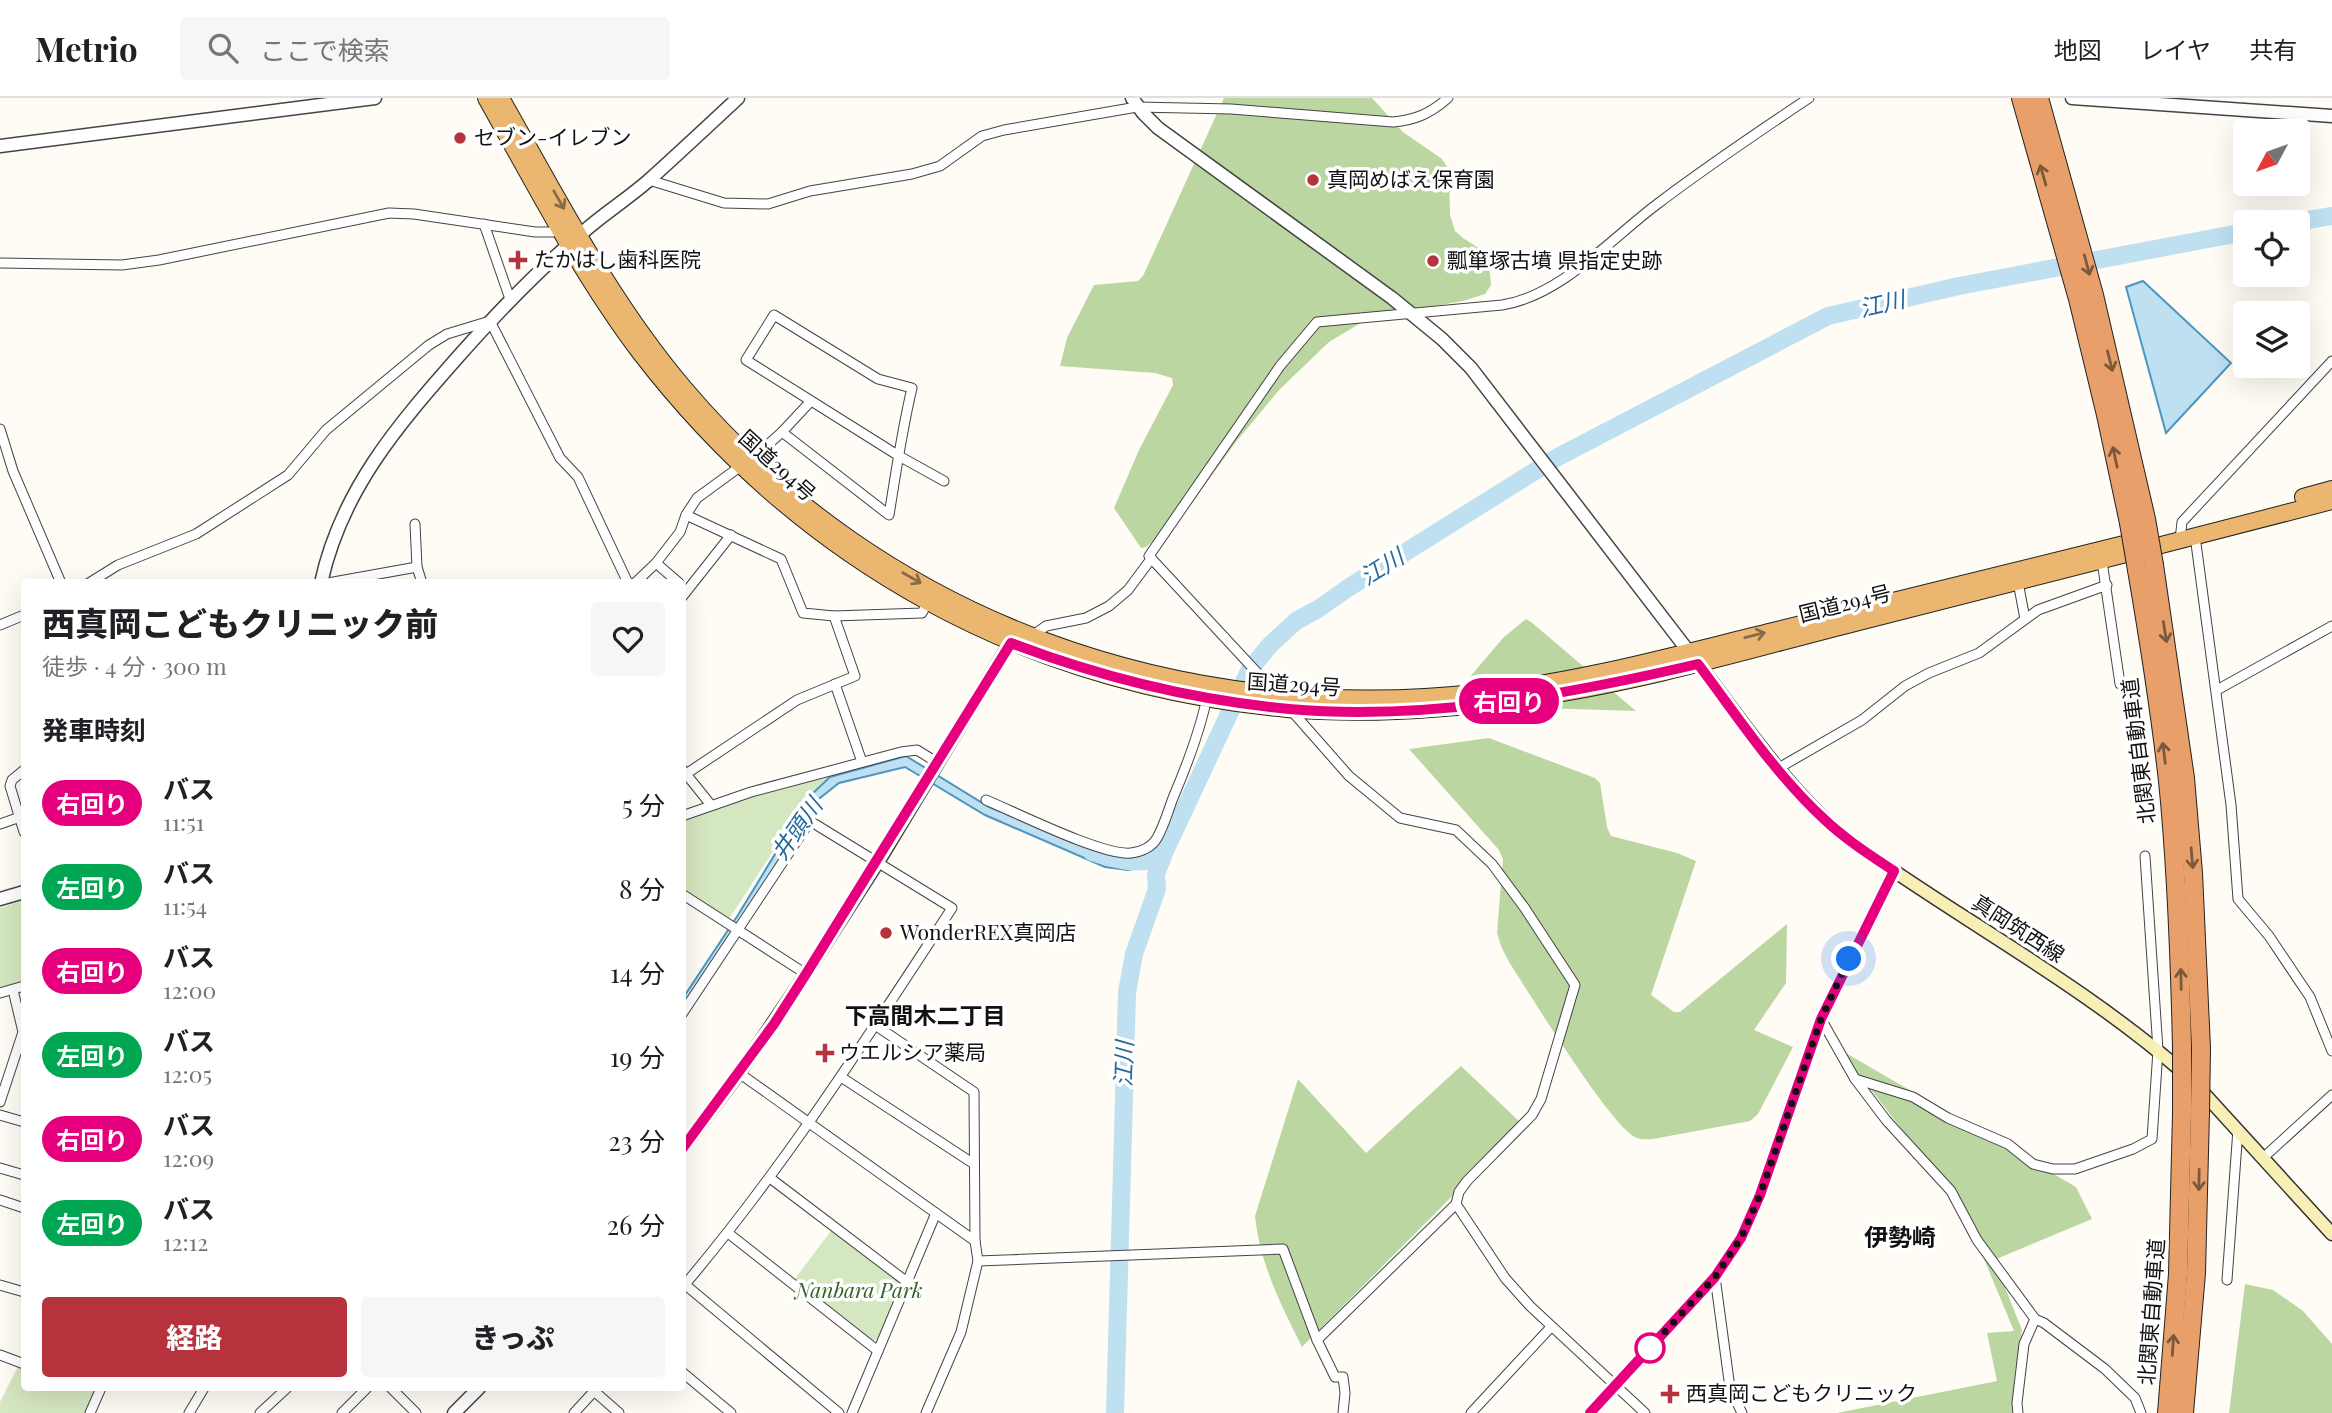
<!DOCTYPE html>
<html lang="ja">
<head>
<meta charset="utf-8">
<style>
  body { margin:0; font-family:"Playfair Display","Noto Sans JP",serif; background:#f6f6f6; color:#202124; height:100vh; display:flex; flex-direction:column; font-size:26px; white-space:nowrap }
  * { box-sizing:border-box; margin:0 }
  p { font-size:23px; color:#757577 }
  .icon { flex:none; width:38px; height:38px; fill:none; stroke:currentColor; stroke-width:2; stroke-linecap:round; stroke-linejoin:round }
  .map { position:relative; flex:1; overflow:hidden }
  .panel { position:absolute; left:21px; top:481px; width:665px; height:812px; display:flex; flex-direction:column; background:#fff; border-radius:7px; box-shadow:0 7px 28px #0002 }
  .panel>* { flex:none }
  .badge { padding:0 14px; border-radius:23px; font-size:24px; line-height:46px }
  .needle { width:46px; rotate:229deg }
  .fabs { position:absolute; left:2233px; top:21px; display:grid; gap:14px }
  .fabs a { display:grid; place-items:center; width:77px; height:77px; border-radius:7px; background:#fff; box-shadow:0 7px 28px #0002; font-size:35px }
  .you { position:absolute; width:35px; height:35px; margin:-18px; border:5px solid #fff; border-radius:50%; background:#1a73e8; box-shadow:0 0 0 10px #1a73e833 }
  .map>.badge { position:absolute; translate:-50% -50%; box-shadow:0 0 0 4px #fff }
  h2 { padding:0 21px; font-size:26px; line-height:63px }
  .round { display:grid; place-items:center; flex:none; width:74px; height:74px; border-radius:7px; background:#f6f6f6 }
  .summary { display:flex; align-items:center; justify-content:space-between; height:119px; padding:0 21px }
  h1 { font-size:33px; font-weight:800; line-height:52px }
  .button { display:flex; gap:14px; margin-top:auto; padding:14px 21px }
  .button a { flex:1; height:80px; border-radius:7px; background:#b6333e; color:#fff; font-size:28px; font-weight:800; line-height:80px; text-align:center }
  .button a+a { background:#f6f6f6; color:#202124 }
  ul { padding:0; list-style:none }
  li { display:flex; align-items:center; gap:21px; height:84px; padding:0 21px }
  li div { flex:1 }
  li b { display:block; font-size:26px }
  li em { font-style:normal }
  li .badge { min-width:77px; font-weight:700; text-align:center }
  header { display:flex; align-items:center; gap:42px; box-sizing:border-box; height:98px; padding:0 35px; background:#fff; border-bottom:2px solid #e0e0e0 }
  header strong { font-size:33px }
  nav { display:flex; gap:38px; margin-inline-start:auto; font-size:24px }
  .search { width:490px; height:63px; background:#f6f6f6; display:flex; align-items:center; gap:18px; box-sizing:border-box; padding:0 24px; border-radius:7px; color:#757577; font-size:26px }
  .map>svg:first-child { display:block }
</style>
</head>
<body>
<header>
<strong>Metrio</strong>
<div class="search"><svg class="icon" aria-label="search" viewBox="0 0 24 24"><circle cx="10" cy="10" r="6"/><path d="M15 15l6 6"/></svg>ここで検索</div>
<nav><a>地図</a><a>レイヤ</a><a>共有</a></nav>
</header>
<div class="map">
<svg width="2332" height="1315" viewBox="0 0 2332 1315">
  <rect width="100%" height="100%" fill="#fefcf5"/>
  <!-- green -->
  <g fill="#d5e7c0">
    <path d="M831 677 811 695 729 821 683 791 682 722 751 692Z"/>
    <path d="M24 802V883L0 890V810Z"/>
    <path d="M831 1133 897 1182 900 1191 880 1241 872 1243 794 1182Z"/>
    <path d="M20 1265 24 1266V1290H95L100 1292 90 1315H0V1304Z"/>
  </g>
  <!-- forest -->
  <g fill="#bbd6a1">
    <path d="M1224 0H1372L1403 34 1442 61 1449 72 1450 117 1455 133 1463 140 1488 156 1491 187 1485 196 1463 203 1385 217 1359 226 1329 244 1279 292 1236 344 1182 418 1146 449 1141 450 1114 410 1139 352 1173 287 1172 280 1155 275 1060 268 1067 240 1094 187 1138 183 1143 178Z"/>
    <path d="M1526 521 1531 524 1636 613 1446 607 1503 540Z"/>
    <path d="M1489 640 1595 680 1600 685 1607 729 1611 738 1677 755 1696 763 1651 897 1674 914H1680L1787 826 1786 885 1754 932 1793 949 1758 1016 1750 1023 1653 1041C1648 1041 1641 1042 1637 1040 1612 1031 1528 893 1509 864L1501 848 1497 835 1503 761 1499 752 1409 651Z"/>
    <path d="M1839 951 2076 1089 2092 1121 1994 1162 2022 1232 2014 1281 2020 1315H1837L1997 1283 1987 1235 2014 1233 1969 1125 1915 1048Z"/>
    <path d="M1461 968 1523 1027 1302 1249C1281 1207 1260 1166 1255 1118L1298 981 1366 1055Z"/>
    <path d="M2245 1186 2273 1192 2303 1213 2332 1246V1315H2229Z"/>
  </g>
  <!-- water -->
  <g fill="#bee0f1" stroke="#4b96c2" stroke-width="2">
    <path d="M2143 183 2231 265 2166 335 2126 189Z"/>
    <path d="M906 658 989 709 1120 762C1138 764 1149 757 1162 745L1153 767 1128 772 1105 769 985 717 905 669 839 685 815 704 771 775 683 908V900L738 817 811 697 830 679Z"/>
  </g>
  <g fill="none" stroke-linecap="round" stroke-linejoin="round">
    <!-- river -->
    <g stroke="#bee0f1" stroke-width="18">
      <path d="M2296 124 2332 118"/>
      <path d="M1092 754C1110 760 1140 769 1156 759"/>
      <path d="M1115 1315 1127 894 1134 856 1157 791 1156 776 1165 753 1250 571 1270 547 1296 523 1318 511 1348 490 1556 360 1828 218 1959 188 2245 134"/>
    </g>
    <defs>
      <g id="minor">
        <path d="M649 82 724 105 768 106 810 93 912 76 940 68 982 38 1004 32 1137 9 1231 11 1393 24C1416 22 1431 15 1448 0"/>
        <path d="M484 126 510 201"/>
        <path d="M0 165 122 167 159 162 389 115 414 116 535 134H553L561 132"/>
        <path d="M811 303 782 334 889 417C896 374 902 332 912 290L878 281 774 217 746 262 899 358 944 383"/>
        <path d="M0 331 13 373 61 485"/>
        <path d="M686 417 781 461 803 515 834 518 922 515 927 505"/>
        <path d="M415 426 417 469"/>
        <path d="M2195 438 2231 707 2238 801 2269 838 2310 899 2332 953"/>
        <path d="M2180 442 2182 424 2332 263"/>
        <path d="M2102 463 2120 586"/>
        <path d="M656 465 679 485"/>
        <path d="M2018 484 2025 521"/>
        <path d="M89 485 118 467 196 436 288 377 326 332 429 247 447 236 490 223 560 360 578 379 628 485"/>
        <path d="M328 485 417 469 422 485"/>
        <path d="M635 485 656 465 680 434 686 417 697 400 760 354 782 334"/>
        <path d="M682 499 731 437"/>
        <path d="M0 527 24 517"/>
        <path d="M1032 538 1046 528 1086 520 1109 508 1128 492 1151 461"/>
        <path d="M835 586 862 664"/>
        <path d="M2217 592 2332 528"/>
        <path d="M1276 595 1149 458 1280 268 1317 224 1502 207C1560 198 1611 141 1656 107 1706 69 1758 34 1809 0"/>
        <path d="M1290 611 1349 678 1400 720 1456 732 1492 766 1524 809 1575 887 1541 1001 1532 1017 1467 1083 1459 1094 1456 1106 1317 1242"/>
        <path d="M682 671 711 707"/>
        <path d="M1777 671 1862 622 1905 588 1929 575 1979 555 2038 512 2107 487"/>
        <path d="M24 672 12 682 10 688 24 734"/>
        <path d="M686 676 797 602 855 578 834 518"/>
        <path d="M986 702C1017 715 1103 758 1131 755 1141 754 1152 749 1157 740 1164 728 1168 713 1173 700 1187 667 1200 634 1207 599"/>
        <path d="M682 718 751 694 901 654 917 652 938 665"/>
        <path d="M0 726 23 718"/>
        <path d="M682 796 806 876"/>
        <path d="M0 895 24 888"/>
        <path d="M682 916 810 723 952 810C867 940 783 1071 682 1190"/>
        <path d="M1821 921 1855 981 1886 1022 1951 1093 1977 1142 2035 1221 2044 1225 2105 1271 2135 1300 2141 1315"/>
        <path d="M875 927 974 994 975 1143 978 1163 961 1234 926 1315"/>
        <path d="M739 975 975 1143"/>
        <path d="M841 979 974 1066"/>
        <path d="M1855 981 1913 999 1948 1020 2008 1046 2033 1066 2053 1071H2075L2133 1051 2152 1041 2158 952 2145 758"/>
        <path d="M0 1004 23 934 13 892"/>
        <path d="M0 1017 24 1024"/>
        <path d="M2264 1059 2332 997"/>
        <path d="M0 1070 24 1077"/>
        <path d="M770 1080 907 1184"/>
        <path d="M0 1102 24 1110"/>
        <path d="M1456 1106 1505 1180 1530 1208 1645 1315"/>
        <path d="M728 1135 878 1253"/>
        <path d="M978 1163 1283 1151 1317 1242 1335 1279H1343L1345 1295 1343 1315"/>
        <path d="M1715 1179 1730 1290 1742 1315"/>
        <path d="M2227 1182 2238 1031"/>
        <path d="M682 1184 839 1315"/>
        <path d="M0 1187 24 1194"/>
        <path d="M0 1257 24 1266"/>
        <path d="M682 1274 731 1315"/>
        <path d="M391 1290 416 1315"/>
        <path d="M594 1293 619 1315"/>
        <path d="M90 1315 101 1290"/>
        <path d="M189 1315 204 1290"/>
        <path d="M260 1315 287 1290"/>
        <path d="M342 1315 367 1290"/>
        <path d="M574 1315 597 1290"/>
        <path d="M852 1315 936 1115"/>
        <path d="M1471 1315 1551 1229"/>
        <path d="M2018 1315 2017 1305 2024 1246 2035 1221"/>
      </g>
      <g id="tertiary">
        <path d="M1132 0 1143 15 1158 30 1392 200 1442 241 1471 270 1689 554"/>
        <path d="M2072 0 2332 18"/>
        <path d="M0 48 375 0"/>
        <path d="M321 485C341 393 397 328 457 260 496 216 536 174 581 136 602 117 626 102 648 83 678 56 708 28 738 0"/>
        <path d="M0 801 24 794"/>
        <path d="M682 1051 739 975 806 876 878 764 1015 537"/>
        <path d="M454 1315 479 1290"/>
        <path d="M1590 1315 1715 1179 1741 1140 1760 1097 1821 921 1894 773"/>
      </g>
      <g id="secondary">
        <path d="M1694 560C1741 621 1783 686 1842 737 1955 819 2080 884 2185 976"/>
        <path d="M2198 989 2332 1136"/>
      </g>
      <g id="trunk">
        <path d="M486 0C535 87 581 177 641 256 802 465 1025 587 1287 611 1372 618 1460 611 1543 598 1649 582 1752 551 1855 525 2015 485 2173 444 2332 403"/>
        <path d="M501 0C558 100 610 203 685 291 883 524 1182 629 1483 594 1582 583 1678 556 1773 533 1894 503 2015 472 2136 443"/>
        <path d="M2303 399 2332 391"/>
      </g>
      <g id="motorway">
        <path d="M2021 0 2078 201 2106 317 2129 425"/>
        <path d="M2039 0 2094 197 2146 421"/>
        <path d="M2154 467 2185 680 2193 775 2201 950"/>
        <path d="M2137 472C2149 542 2160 612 2168 683 2177 772 2180 861 2182 950"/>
        <path d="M2167 1315 2178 1176 2182 1015"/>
        <path d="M2184 1315 2196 1175 2200 1014"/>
      </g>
    </defs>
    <!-- minor casing -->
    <use href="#minor" stroke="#444" stroke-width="11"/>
    <!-- tertiary casing -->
    <use href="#tertiary" stroke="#444" stroke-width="15"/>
    <!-- secondary casing -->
    <use href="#secondary" stroke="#333" stroke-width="15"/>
    <!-- trunk casing -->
    <use href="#trunk" stroke="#222" stroke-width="18"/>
    <!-- motorway casing -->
    <use href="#motorway" stroke="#222" stroke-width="20"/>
    <!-- minor -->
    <use href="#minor" stroke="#fff" stroke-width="9"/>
    <!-- tertiary -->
    <use href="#tertiary" stroke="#fff" stroke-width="12"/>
    <!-- secondary -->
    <use href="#secondary" stroke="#f8efb6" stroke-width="12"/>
    <!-- trunk -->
    <use href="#trunk" stroke="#eab670" stroke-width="16"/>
    <!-- motorway -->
    <use href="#motorway" stroke="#e89f69" stroke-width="18"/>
    <defs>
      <g id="motorway-bridge">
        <path d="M2146 421 2154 467"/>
        <path d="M2129 425 2137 472"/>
        <path d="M2182 950V1015"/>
        <path d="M2200 1014 2201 950"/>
      </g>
    </defs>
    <!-- motorway-bridge casing -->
    <use href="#motorway-bridge" stroke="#222" stroke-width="20" stroke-linecap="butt"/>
    <!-- motorway-bridge -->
    <use href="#motorway-bridge" stroke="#e89f69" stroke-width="18"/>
  </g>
  <!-- one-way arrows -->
  <defs><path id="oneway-shaft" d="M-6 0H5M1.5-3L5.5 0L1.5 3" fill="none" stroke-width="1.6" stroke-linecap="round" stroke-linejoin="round" transform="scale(1.75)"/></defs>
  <g stroke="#7c583d">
    <use href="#oneway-shaft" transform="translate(2043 77) rotate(-106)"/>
    <use href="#oneway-shaft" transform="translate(2087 167) rotate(75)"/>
    <use href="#oneway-shaft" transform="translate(2110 263) rotate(76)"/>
    <use href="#oneway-shaft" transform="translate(2115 359) rotate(-102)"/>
    <use href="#oneway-shaft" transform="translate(2165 534) rotate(81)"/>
    <use href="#oneway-shaft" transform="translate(2164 655) rotate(-97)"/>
    <use href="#oneway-shaft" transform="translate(2192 760) rotate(85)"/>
    <use href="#oneway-shaft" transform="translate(2181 881) rotate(-91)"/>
    <use href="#oneway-shaft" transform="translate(2199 1082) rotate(91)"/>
    <use href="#oneway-shaft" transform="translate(2173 1247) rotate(-86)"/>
  </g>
  <g stroke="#886c45">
    <use href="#oneway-shaft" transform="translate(559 102) rotate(60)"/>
    <use href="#oneway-shaft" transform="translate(912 480) rotate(30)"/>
    <use href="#oneway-shaft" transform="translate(1755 537) rotate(-14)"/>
  </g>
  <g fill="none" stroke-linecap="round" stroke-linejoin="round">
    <defs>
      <path id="line" d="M682 1051 774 926 806 876 1011 545C1100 579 1194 602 1289 611 1426 623 1565 597 1698 566 1738 619 1775 676 1824 721 1845 741 1870 757 1894 773L1821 921 1760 1097 1741 1140 1715 1179 1590 1315"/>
    </defs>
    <!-- line casing -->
    <use href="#line" stroke="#fff" stroke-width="16"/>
    <!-- line -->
    <use href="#line" stroke="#e6007e" stroke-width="10"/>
    <!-- walk -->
    <path stroke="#111" stroke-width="7" stroke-dasharray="0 12.6" d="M1650 1250 1649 1251 1715 1179 1741 1140 1760 1097 1821 921 1849 861"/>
  </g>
  <!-- markers -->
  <g fill="#b6333e" stroke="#fff" stroke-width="2.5">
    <circle cx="460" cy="40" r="7"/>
    <circle cx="1313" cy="82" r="7"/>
    <path d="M514.5 151.5h7v7h7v7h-7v7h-7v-7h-7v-7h7z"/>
    <circle cx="1433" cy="163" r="7"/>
    <circle cx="886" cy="835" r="7"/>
    <path d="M821.5 944.5h7v7h7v7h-7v7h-7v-7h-7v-7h7z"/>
    <path d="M1666.5 1285.5h7v7h7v7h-7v7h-7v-7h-7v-7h7z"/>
  </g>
  <circle fill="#fff" stroke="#e6007e" stroke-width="3.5" cx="1650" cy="1250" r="14"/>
  <g text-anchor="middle" stroke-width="7" stroke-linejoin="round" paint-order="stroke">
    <!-- poi labels -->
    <g font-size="21" fill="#111" stroke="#fff" text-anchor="start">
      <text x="474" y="47">セブン-イレブン</text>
      <text x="1327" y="89">真岡めばえ保育園</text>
      <text x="534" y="169">たかはし歯科医院</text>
      <text x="1447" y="170">瓢箪塚古墳 県指定史跡</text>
      <text x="900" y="842">WonderREX真岡店</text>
      <text x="839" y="962">ウエルシア薬局</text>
      <text x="1686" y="1303">西真岡こどもクリニック</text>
    </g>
    <!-- street labels -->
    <g font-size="21" fill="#111" stroke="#fff">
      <text transform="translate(777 368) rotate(42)" y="7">国道294号</text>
      <text transform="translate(1845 506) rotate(-14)" y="7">国道294号</text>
      <text transform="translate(1294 587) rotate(4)" y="7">国道294号</text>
      <text transform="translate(2139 653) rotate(-97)" y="7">北関東自動車道</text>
      <text transform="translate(2018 831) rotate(33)" y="7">真岡筑西線</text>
      <text transform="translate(2152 1214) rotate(-86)" y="7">北関東自動車道</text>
    </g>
    <!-- park labels -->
    <g font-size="21" font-style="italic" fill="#346425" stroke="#fff">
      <text x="859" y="1200">Nanbara Park</text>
    </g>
    <!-- water labels -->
    <g font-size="23" font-style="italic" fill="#236999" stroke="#fff">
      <text transform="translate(1882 206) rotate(-13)" y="8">江川</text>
      <text transform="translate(1382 469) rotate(-32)" y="8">江川</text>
      <text transform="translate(797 731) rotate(-55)" y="8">井頭川</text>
      <text transform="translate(1124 966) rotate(-88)" y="8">江川</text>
    </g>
    <!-- neighbourhood labels -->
    <g font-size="23" font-weight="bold" fill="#111" stroke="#fff">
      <text x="925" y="926">下高間木二丁目</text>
    </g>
    <!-- quarter labels -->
    <g font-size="24" font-weight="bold" fill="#111" stroke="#fff">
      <text x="1900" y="1148">伊勢崎</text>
    </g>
  </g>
</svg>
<div class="fabs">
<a><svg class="needle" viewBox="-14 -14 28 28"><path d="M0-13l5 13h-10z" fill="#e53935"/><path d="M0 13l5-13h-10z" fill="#757577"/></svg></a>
<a><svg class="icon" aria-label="locate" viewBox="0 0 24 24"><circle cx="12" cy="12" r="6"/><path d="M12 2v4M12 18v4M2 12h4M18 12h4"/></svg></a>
<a><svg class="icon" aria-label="layers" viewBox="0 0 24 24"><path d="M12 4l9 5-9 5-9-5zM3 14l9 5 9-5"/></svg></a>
</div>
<div class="you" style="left:1849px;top:861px"></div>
<b class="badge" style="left:1509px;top:603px;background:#e6007e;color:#fff">右回り</b>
<section class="panel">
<div class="summary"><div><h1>西真岡こどもクリニック前</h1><p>徒歩 · 4 分 · 300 m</p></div><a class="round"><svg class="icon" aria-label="heart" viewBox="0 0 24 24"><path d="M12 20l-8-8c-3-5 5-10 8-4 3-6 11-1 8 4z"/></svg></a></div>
<h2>発車時刻</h2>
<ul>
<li><span class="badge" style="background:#e6007e;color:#fff">右回り</span><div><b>バス</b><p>11:51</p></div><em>5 分</em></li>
<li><span class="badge" style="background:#00a651;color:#fff">左回り</span><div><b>バス</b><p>11:54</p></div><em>8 分</em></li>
<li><span class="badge" style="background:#e6007e;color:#fff">右回り</span><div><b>バス</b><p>12:00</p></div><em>14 分</em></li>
<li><span class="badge" style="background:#00a651;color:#fff">左回り</span><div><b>バス</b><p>12:05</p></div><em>19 分</em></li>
<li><span class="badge" style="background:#e6007e;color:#fff">右回り</span><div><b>バス</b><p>12:09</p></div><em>23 分</em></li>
<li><span class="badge" style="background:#00a651;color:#fff">左回り</span><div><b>バス</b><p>12:12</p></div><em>26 分</em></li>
</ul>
<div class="button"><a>経路</a><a>きっぷ</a></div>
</section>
</div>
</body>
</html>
